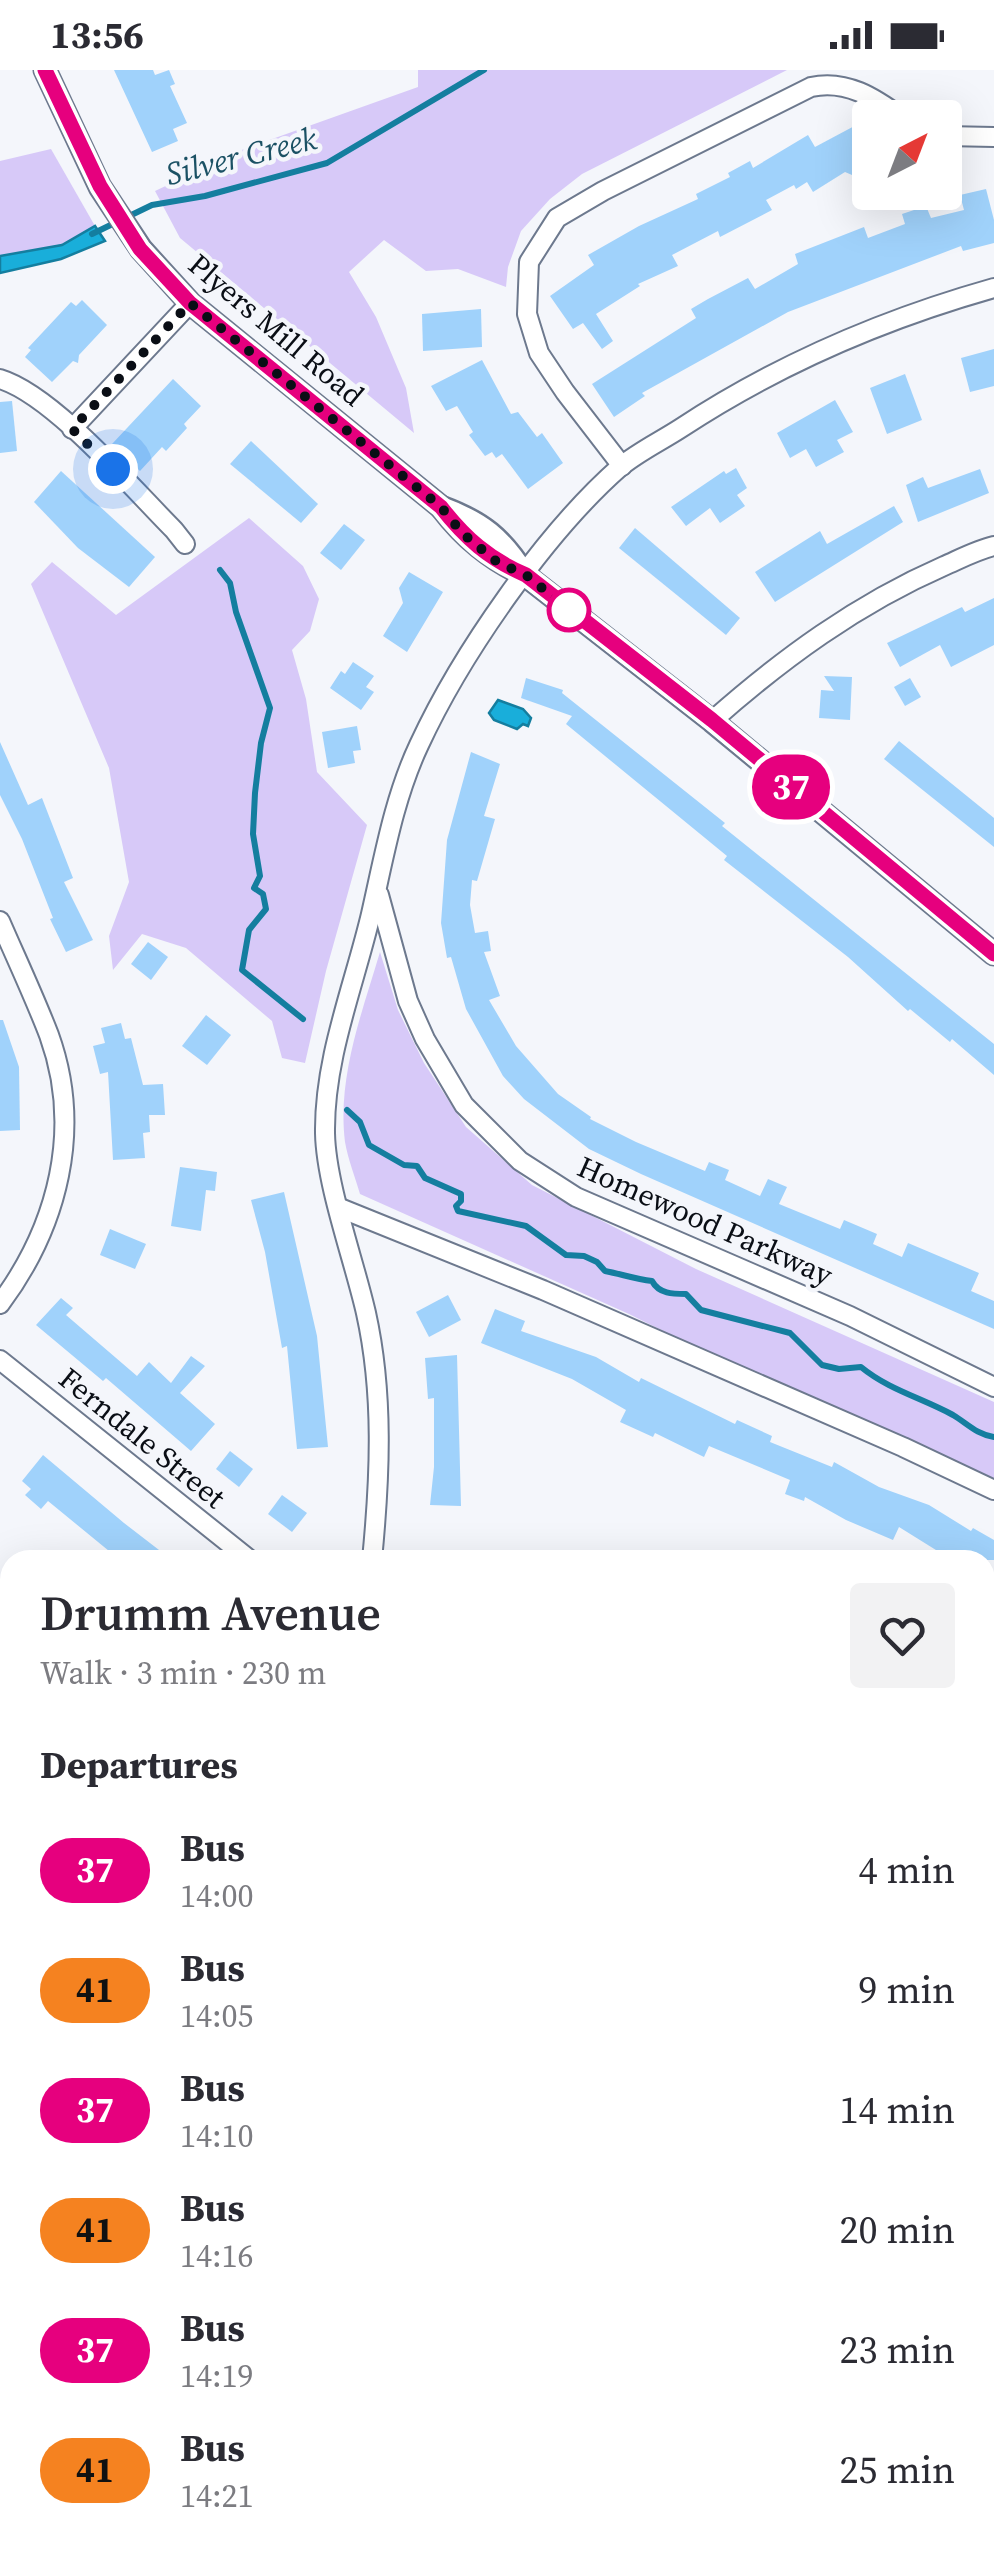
<!DOCTYPE html>
<html lang="en">
<head>
<meta charset="utf-8">
<style>
  body { margin:0; font-family:"Source Serif 4",serif; background:#f2f2f3; color:#2b2b33; height:100vh; display:flex; flex-direction:column; font-size:38px; white-space:nowrap }
  * { box-sizing:border-box; margin:0 }
  p { font-size:32px; color:#7c7c81 }
  .icon { flex:none; width:55px; height:55px; fill:none; stroke:currentColor; stroke-width:2; stroke-linecap:round; stroke-linejoin:round }
  .map { position:relative; flex:1; overflow:hidden }
  .side { position:absolute; left:0px; top:1480px; width:995px; height:1000px; display:flex; flex-direction:column; background:#fff; border-radius:30px 30px 0 0; box-shadow:0 10px 40px #0002 }
  .side>* { flex:none }
  .badge { padding:0 20px; border-radius:32px; font-size:35px; line-height:65px }
  .needle { width:65px; rotate:42deg }
  .tools { position:absolute; left:852px; top:30px; display:grid; gap:20px }
  .tools a { display:grid; place-items:center; width:110px; height:110px; border-radius:10px; background:#fff; box-shadow:0 10px 40px #0002; font-size:50px }
  .you { position:absolute; width:50px; height:50px; margin:-25px; border:8px solid #fff; border-radius:50%; background:#1a73e8; box-shadow:0 0 0 15px #1a73e833 }
  .map>.badge { position:absolute; translate:-50% -50%; box-shadow:0 0 0 5px #fff }
  h2 { padding:0 40px; font-size:38px; line-height:90px }
  .round { display:grid; place-items:center; flex:none; width:105px; height:105px; border-radius:10px; background:#f2f2f3 }
  .summary { display:flex; align-items:center; justify-content:space-between; height:170px; padding:0 40px }
  h1 { font-size:48px; font-weight:600; line-height:75px }
  ul { padding:0; list-style:none }
  li { display:flex; align-items:center; gap:30px; height:120px; padding:0 40px }
  li div { flex:1 }
  li b { display:block; font-size:38px }
  li em { font-style:normal }
  li .badge { min-width:110px; font-weight:700; text-align:center }
  .status { display:flex; justify-content:space-between; align-items:center; height:70px; padding:0 50px; background:#fff; direction:ltr }
  .status svg { height:28px; fill:currentColor }
  .map>svg:first-child { display:block }
</style>
</head>
<body>
<div class="status"><b>13:56</b><svg viewBox="0 0 49 12"><path d="M0 12V9h3v3zM5 12V6h3v6zM10 12V3h3v9zM15 12V0h3v12zM26 1h20v11H26zM47 4h2v5h-2z"/></svg></div>
<div class="map">
<svg width="994" height="2480" viewBox="0 0 994 2480">
  <rect width="100%" height="100%" fill="#f4f6fb"/>
  <!-- green -->
  <g fill="#d7c9f8">
    <path d="M418 0H787L582 104 550 129 521 161 508 197 506 217 458 199 426 201 384 170 349 202 376 247 406 318 414 363 180 168 155 121 244 79 418 17Z"/>
    <path d="M51 79 95 156 62 175 0 186V91Z"/>
    <path d="M249 448 303 496 319 529 310 561 292 580 306 629 317 702 367 755 326 901 305 993 282 988 272 951 186 878 142 864 113 900 109 866 129 812 109 698 31 514 52 492 116 545Z"/>
    <path d="M380 882 398 940 424 993 466 1057 532 1115 696 1199 994 1332V1412L886 1360 697 1278 629 1244 360 1124C355 1107 348 1089 345 1072 337 1007 362 943 380 882Z"/>
  </g>
  <!-- water -->
  <g fill="#19aeda" stroke="#147e9f" stroke-width="2.5">
    <path d="M95 156 105 171 61 189 0 203V186L62 175Z"/>
    <path d="M498 630 523 639 531 648 528 656 523 654 517 659 494 650 489 643Z"/>
  </g>
  <g fill="none" stroke-linecap="round" stroke-linejoin="round">
    <!-- stream -->
    <g stroke="#147e9f" stroke-width="6">
      <path d="M92 164 152 135 205 126 327 93 484 0"/>
      <path d="M220 500 230 513 236 542 270 638 261 673 255 723 253 764 260 806 254 818 263 824 266 839 249 860 242 900 303 949"/>
      <path d="M347 1040 360 1052 369 1075 404 1095 417 1096 425 1108 461 1124V1131L456 1136 458 1141 526 1156 566 1185 584 1186 597 1192 605 1201C621 1204 635 1209 652 1211 659 1224 673 1224 686 1224L701 1240 790 1263 822 1295 839 1299 861 1297C889 1320 922 1328 953 1345 968 1354 976 1364 994 1367"/>
    </g>
  </g>
  <!-- building -->
  <g fill="#a0d2fb">
    <path d="M114 0H153L155 5 169 0 175 14 170 16 187 53 173 59 178 71 152 82Z"/>
    <path d="M860 53 870 72V95L852 105 845 102 813 122 807 112 796 119 794 115 766 130 772 140 720 167 718 161 672 185 678 196 638 214 640 216 596 244 613 271 602 279 583 253 573 259 550 226 594 195 588 185 639 156 698 129 696 124 730 107 728 103 750 91 753 98 808 65 815 77Z"/>
    <path d="M986 119 994 150V173L963 181 961 176 788 242 642 323 645 326 614 347 592 314 696 248 691 239 708 229 748 208 755 219 798 194 795 184 864 157 868 168 905 154 902 144 926 136 931 148 964 140 960 125Z"/>
    <path d="M82 230 107 255 79 285 78 293 73 291 52 312 25 287 31 280 28 278 71 232 76 236Z"/>
    <path d="M481 239 482 277 423 281 422 244Z"/>
    <path d="M994 279V316L970 322 961 288Z"/>
    <path d="M482 290 511 344 518 342 537 367 542 363 563 393 528 419 502 384 496 388 492 382 485 386 469 365 473 362 457 336 446 341 431 316Z"/>
    <path d="M905 304 922 350 887 364 870 318Z"/>
    <path d="M173 309 201 336 184 354 187 358 166 381 162 377 140 401 112 374Z"/>
    <path d="M835 330 853 362 837 370 844 382 816 397 806 379 790 388 777 363Z"/>
    <path d="M12 331 17 381 0 383V332Z"/>
    <path d="M251 371 318 434 301 453 230 394Z"/>
    <path d="M736 398 747 418 737 425 745 436 720 453 710 438 686 456 671 437 724 401 726 404Z"/>
    <path d="M980 399 989 423 918 452 906 415 923 407 928 418Z"/>
    <path d="M61 401 155 487 129 517 78 478 34 432Z"/>
    <path d="M894 436 903 452 775 532 755 502 820 461 827 474Z"/>
    <path d="M344 454 365 470 341 500 320 483Z"/>
    <path d="M635 458 740 548 726 565 619 478Z"/>
    <path d="M409 502 443 522 407 582 383 566 403 533 399 518Z"/>
    <path d="M994 528V575L951 597 940 575 900 597 887 573 962 537 965 542Z"/>
    <path d="M353 592 374 606 366 617 374 622 361 640 330 618 341 601 345 604Z"/>
    <path d="M824 606 852 607 850 650 819 648 821 620 834 621Z"/>
    <path d="M526 608 563 620 562 623 725 753 722 756 994 974V1005L952 969 950 972 910 939 908 941 848 887 724 790 727 786 566 654 572 646 521 628Z"/>
    <path d="M910 608 921 627 905 636 894 617Z"/>
    <path d="M357 656 361 680 353 681 355 693 328 698 322 662Z"/>
    <path d="M899 671 994 748V777L884 689Z"/>
    <path d="M0 672 28 735 42 728 73 808 64 812 93 870 66 882 50 849 53 848 22 769 0 725Z"/>
    <path d="M471 682 500 694 484 746 495 749 477 811 472 810 470 835 475 863 488 861 491 881 484 882 500 926 489 930 516 976 558 1024 591 1047 590 1049 636 1072 705 1101 709 1092 729 1100 725 1110 760 1126 768 1109 787 1117 779 1134 840 1159 844 1150 877 1164 873 1174 902 1187 908 1173 979 1203 971 1221 994 1231V1259L641 1104 589 1079 524 1029 503 1006 466 939 451 887 447 888 441 853 447 770Z"/>
    <path d="M148 872 168 887 151 910 131 894Z"/>
    <path d="M206 945 231 965 207 995 182 976Z"/>
    <path d="M0 950H3L19 997 20 1060 0 1061Z"/>
    <path d="M121 953 125 969 131 968 143 1015 163 1014 165 1045H149L150 1062 143 1063 145 1088 113 1090 108 1002 100 1004 93 976 105 973 101 958Z"/>
    <path d="M180 1097 217 1102 215 1121 206 1120 201 1161 171 1156Z"/>
    <path d="M284 1122 317 1266 328 1377 297 1379 287 1276 282 1278 265 1182 251 1130Z"/>
    <path d="M110 1159 146 1174 135 1199 100 1185Z"/>
    <path d="M448 1225 461 1250 429 1267 416 1242Z"/>
    <path d="M61 1228 73 1238 66 1245 137 1306 149 1292 171 1313 191 1286 205 1296 180 1323 215 1354 191 1381 106 1308 103 1311 36 1255Z"/>
    <path d="M495 1239 525 1251 521 1261 596 1287 639 1312 641 1308 735 1354 737 1350 772 1366 770 1372 832 1397 834 1392 879 1417 929 1435 971 1461 973 1458 994 1470V1490H952L899 1457 893 1470 846 1450 805 1427 804 1431 785 1424 790 1410 709 1376 704 1387 655 1363 653 1367 620 1352 626 1340 572 1309 481 1273Z"/>
    <path d="M457 1285 461 1436 430 1435 434 1397V1328L428 1329 425 1288Z"/>
    <path d="M230 1381 253 1399 239 1417 216 1399Z"/>
    <path d="M43 1385 124 1453 172 1490H120L48 1431 41 1439 25 1425 31 1419 22 1411Z"/>
    <path d="M282 1425 307 1443 292 1462 268 1444Z"/>
  </g>
  <g fill="none" stroke-linecap="round" stroke-linejoin="round">
    <defs>
      <g id="minor">
        <path d="M945 66 994 67"/>
        <path d="M0 309C53 325 133 419 174 460L185 474"/>
        <path d="M72 359 190 233"/>
        <path d="M622 396 565 322 539 283 527 244 529 192 557 148 603 121 811 17C846 9 875 28 902 48"/>
        <path d="M712 651C782 589 857 534 944 496 960 489 977 480 994 476"/>
        <path d="M379 825 408 931 425 969 464 1035 520 1091 576 1127 850 1246 994 1317"/>
        <path d="M0 851C16 888 34 926 49 965 83 1059 58 1156 0 1234"/>
        <path d="M340 1138 543 1220 903 1377 994 1420"/>
        <path d="M0 1290 250 1490"/>
        <path d="M372 1490C380 1408 384 1324 366 1243 354 1190 326 1115 325 1063 324 988 354 916 371 844 384 787 394 728 419 675 461 584 545 463 620 397 638 382 661 371 681 358 777 295 884 249 994 218"/>
        <path d="M985 1720 994 1724"/>
        <path d="M0 1731 10 1740"/>
        <path d="M0 2034 10 2039"/>
        <path d="M985 2059 994 2066"/>
        <path d="M0 2337 10 2341"/>
        <path d="M985 2416 994 2423"/>
        <path d="M581 2470 602 2480"/>
        <path d="M214 2480 217 2470"/>
        <path d="M529 2480 531 2470"/>
      </g>
      <g id="tertiary">
        <path d="M45 0 100 117 141 179 190 233 441 437C465 468 490 489 525 505L712 651 994 884"/>
        <path d="M441 437C482 452 502 468 525 505"/>
      </g>
    </defs>
    <!-- minor casing -->
    <use href="#minor" stroke="#6d798e" stroke-width="22"/>
    <!-- tertiary casing -->
    <use href="#tertiary" stroke="#6d798e" stroke-width="25"/>
    <!-- minor -->
    <use href="#minor" stroke="#fff" stroke-width="18"/>
    <!-- tertiary -->
    <use href="#tertiary" stroke="#fff" stroke-width="20"/>
  </g>
  <g fill="none" stroke-linecap="round" stroke-linejoin="round">
    <defs>
      <path id="line" d="M45 0 100 116 140 179 190 233 441 437C465 468 489 489 526 505L712 650 994 884"/>
    </defs>
    <!-- line casing -->
    <use href="#line" stroke="#fff" stroke-width="22"/>
    <!-- line -->
    <use href="#line" stroke="#e6007e" stroke-width="15"/>
    <!-- walk -->
    <path stroke="#0a0e15" stroke-width="10" stroke-dasharray="0 18" d="M113 399 72 359 190 233 441 437 462 463 497 492 526 505 569 540"/>
  </g>
  <!-- markers -->
  <circle fill="#fff" stroke="#e6007e" stroke-width="5" cx="569" cy="540" r="20"/>
  <g text-anchor="middle" stroke-width="9" stroke-linejoin="round" paint-order="stroke">
    <!-- street labels -->
    <g font-size="30" fill="#0a0e15" stroke="#f4f6fb">
      <text transform="translate(276 260) rotate(40)" y="10">Plyers Mill Road</text>
      <text transform="translate(705 1151) rotate(24)" y="10">Homewood Parkway</text>
      <text transform="translate(142 1368) rotate(39)" y="10">Ferndale Street</text>
    </g>
    <!-- water labels -->
    <g font-size="32" font-style="italic" fill="#1b5164" stroke="#f4f6fb">
      <text transform="translate(241 86) rotate(-14)" y="11">Silver Creek</text>
    </g>
  </g>
</svg>
<div class="tools">
<a><svg class="needle" viewBox="-14 -14 28 28"><path d="M0-13l5 13h-10z" fill="#e53935"/><path d="M0 13l5-13h-10z" fill="#7c7c81"/></svg></a>
</div>
<div class="you" style="left:113px;top:399px"></div>
<b class="badge" style="left:791px;top:717px;background:#e6007e;color:#fff">37</b>
<section class="side">
<div class="summary"><div><h1>Drumm Avenue</h1><p>Walk · 3 min · 230 m</p></div><a class="round"><svg class="icon" aria-label="heart" viewBox="0 0 24 24"><path d="M12 20l-8-8c-3-5 5-10 8-4 3-6 11-1 8 4z"/></svg></a></div>
<h2>Departures</h2>
<ul>
<li><span class="badge" style="background:#e6007e;color:#fff">37</span><div><b>Bus</b><p>14:00</p></div><em>4 min</em></li>
<li><span class="badge" style="background:#f58220;color:#111">41</span><div><b>Bus</b><p>14:05</p></div><em>9 min</em></li>
<li><span class="badge" style="background:#e6007e;color:#fff">37</span><div><b>Bus</b><p>14:10</p></div><em>14 min</em></li>
<li><span class="badge" style="background:#f58220;color:#111">41</span><div><b>Bus</b><p>14:16</p></div><em>20 min</em></li>
<li><span class="badge" style="background:#e6007e;color:#fff">37</span><div><b>Bus</b><p>14:19</p></div><em>23 min</em></li>
<li><span class="badge" style="background:#f58220;color:#111">41</span><div><b>Bus</b><p>14:21</p></div><em>25 min</em></li>
</ul>
</section>
</div>
</body>
</html>
